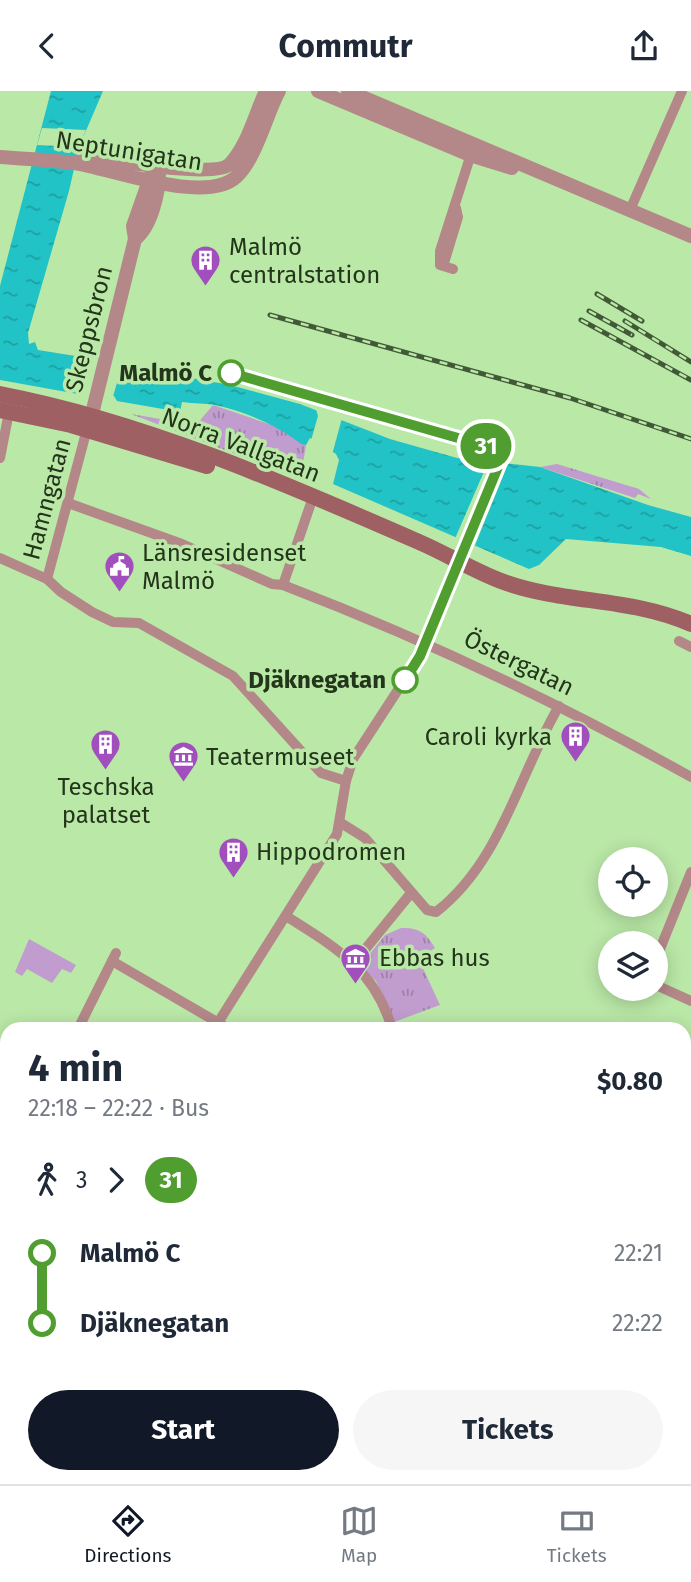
<!DOCTYPE html>
<html lang="en">
<head>
<meta charset="utf-8">
<style>
  body { margin:0; font-family:"Fira Sans",sans-serif; background:#f6f6f7; color:#1f2937; height:100vh; display:flex; flex-direction:column; font-size:26px; white-space:nowrap }
  * { box-sizing:border-box; margin:0 }
  p { font-size:23px; color:#747a83 }
  .icon { flex:none; width:38px; height:38px; fill:none; stroke:currentColor; stroke-width:2; stroke-linecap:round; stroke-linejoin:round }
  .map { position:relative; flex:1; overflow:hidden }
  .sheet { position:absolute; left:0px; top:931px; width:691px; height:462px; display:flex; flex-direction:column; background:#fff; border-radius:21px 21px 0 0; box-shadow:0 4px 18px #0003 }
  .sheet>* { flex:none }
  .badge { padding:0 14px; border-radius:23px; font-size:24px; line-height:46px }
  .controls { position:absolute; left:598px; top:756px; display:grid; gap:14px }
  .controls a { display:grid; place-items:center; width:70px; height:70px; border-radius:50%; background:#fff; box-shadow:0 4px 18px #0003; font-size:35px }
  .map>.badge { position:absolute; translate:-50% -50%; box-shadow:0 0 0 4px #fff }
  .legs { display:flex; align-items:center; gap:10px; height:77px; padding:0 28px; font-size:23px }
  .legs p { margin-inline-start:auto }
  .summary { display:flex; align-items:center; justify-content:space-between; height:119px; padding:0 28px }
  h1 { font-size:38px; font-weight:700; line-height:52px }
  .action { display:flex; gap:14px; margin-top:auto; padding:14px 28px }
  .action a { flex:1; height:80px; border-radius:42px; background:#111827; color:#fff; font-size:28px; font-weight:700; line-height:80px; text-align:center }
  .action a+a { background:#f6f6f7; color:#1f2937 }
  ul { padding:0 28px; list-style:none }
  li { display:flex; align-items:center; gap:24px; height:70px; font-size:26px }
  li i { display:grid; place-items:center; width:10px; height:100%; margin:0 9px; background:currentColor }
  li i::after { content:''; width:18px; height:18px; margin:-9px; border:5px solid; border-radius:50%; background:#fff }
  li p { margin-inline-start:auto }
  li:first-child i { background:linear-gradient(#0000 50%,currentColor 0) }
  li:last-child i { background:linear-gradient(currentColor 50%,#0000 0) }
  header { display:flex; justify-content:space-between; align-items:center; height:91px; padding:0 28px; background:#fff; font-size:32px; font-weight:700 }
  .tabs { display:flex; justify-content:space-around; align-items:center; height:98px; border-top:2px solid #e0e1e3; background:#fff; font-size:19px; color:#747a83 }
  .tabs a { display:grid; justify-items:center; gap:4px }
  .tabs .current { color:#111827 }
  .map>svg:first-child { display:block }
</style>
</head>
<body>
<header><svg class="icon" aria-label="back" viewBox="0 0 24 24"><path d="M15 5l-7 7 7 7"/></svg>Commutr<svg class="icon" aria-label="share" viewBox="0 0 24 24"><path d="M12 15V3M7 8l5-5 5 5M5 13v7h14v-7"/></svg></header>
<div class="map">
<svg width="691" height="1393" viewBox="0 0 691 1393">
  <defs>
    <pattern id="grass-tufts" width="24" height="20" patternUnits="userSpaceOnUse" patternTransform="scale(1.75)"><rect width="24" height="20" fill="#c19dcf"/><path d="M3 7l-1-3M5 7V3M7 7l1-3M15 17l-1-3M17 17v-4M19 17l1-3" fill="none" stroke="#9c81a7"/></pattern>
    <pattern id="water-ripples" width="26" height="14" patternUnits="userSpaceOnUse" patternTransform="scale(1.75)"><rect width="26" height="14" fill="#22c3c6"/><path d="M2 4q2-2 4 0t4 0M15 11q2-2 4 0t4 0" fill="none" stroke="#1d9fa0"/></pattern>
  </defs>
  <rect width="100%" height="100%" fill="#bae8a7"/>
  <!-- grass -->
  <g fill="url(#grass-tufts)">
    <path d="M213 314 278 336 306 354 301 385 298 387 131 323 196 334Z"/>
    <path d="M557 373 639 398 651 408 638 403 635 407 540 376Z"/>
    <path d="M401 837C419 836 426 842 435 857L424 864 421 873 440 914 394 931 376 890 360 875 385 844Z"/>
    <path d="M0 1188 7 1189V1240H0Z"/>
  </g>
  <!-- garden -->
  <path fill="#c19dcf" d="M29 848 76 874 71 882 62 878 52 892 27 878 22 885 15 881Z"/>
  <!-- water -->
  <g fill="url(#water-ripples)">
    <path d="M51 0H103L79 56 69 100 28 242 29 253 35 251 38 259 88 267V278L118 287 126 275 230 294 300 313 390 348 457 367 540 376 648 414 691 426V465L661 456 566 448 539 474 529 478 333 393 339 369 336 363 310 347 306 354 301 353C277 334 246 321 215 314 205 312 194 313 182 311L180 321 117 310 114 305 82 298 78 303 0 289V195Z"/>
    <rect x="0" y="1240" width="7" height="57"/>
    <path d="M684 1247H691V1309L684 1310Z"/>
  </g>
  <!-- pier -->
  <g fill="#bae8a7">
    <path d="M42 37 86 39 79 56 37 54Z"/>
    <path d="M91 268V275L118 283 121 278 112 309 81 301Z"/>
    <path d="M316 318 342 327 332 364 310 353 318 325Z"/>
    <path d="M489 369 508 373 473 459 454 450Z"/>
  </g>
  <g fill="none" stroke-linecap="round" stroke-linejoin="round">
    <!-- minor -->
    <g stroke="#b48889" stroke-width="10">
      <path d="M630 119 682 0"/>
      <path d="M444 172 458 126 456 117"/>
      <path d="M453 178 440 174V160L472 60"/>
      <path d="M0 367 9 321"/>
      <path d="M68 412 182 453 272 493 283 494C424 548 559 612 691 686"/>
      <path d="M0 467 47 488 61 501 92 521 113 531 139 532 233 585 321 682 346 690"/>
      <path d="M47 488 87 338"/>
      <path d="M283 494 313 406"/>
      <path d="M679 550 691 556"/>
      <path d="M341 732 365 747 427 819 436 821C501 771 519 683 559 615"/>
      <path d="M286 825C335 856 375 878 392 938"/>
      <path d="M656 868 691 781"/>
      <path d="M112 870 229 938"/>
      <path d="M354 872 411 802"/>
      <path d="M656 894 691 910"/>
      <path d="M78 938 116 862"/>
      <path d="M214 938 337 743 346 690 353 668 420 565 457 470"/>
      <path d="M0 999 7 1002"/>
      <path d="M684 1018 691 1021"/>
      <path d="M0 1085 7 1087"/>
      <path d="M0 1123 7 1103"/>
      <path d="M0 1170 7 1171"/>
      <path d="M684 1221H691"/>
      <path d="M424 1386V1393"/>
      <path d="M12 1393 13 1386"/>
      <path d="M603 1393 604 1386"/>
    </g>
    <!-- tertiary -->
    <g stroke="#b48889" stroke-width="14">
      <path d="M318 0 470 64 512 77"/>
      <path d="M348 0 691 145"/>
      <path d="M82 65C107 68 216 88 230 73 248 54 255 23 266 0"/>
      <path d="M0 66C25 68 50 69 75 72 112 78 205 114 236 86 256 68 266 24 279 0"/>
      <path d="M135 148C151 136 159 102 159 82"/>
      <path d="M89 335 135 148 133 135 152 81"/>
    </g>
    <!-- secondary -->
    <g stroke="#9f6063" stroke-width="16">
      <path d="M0 303C145 331 284 392 419 451 447 463 472 479 501 490 563 513 630 506 691 533"/>
      <path d="M0 319 71 334 207 375"/>
      <path d="M0 1318H7"/>
      <path d="M0 1332 7 1333"/>
      <path d="M684 1334H691"/>
      <path d="M684 1348H691"/>
      <path d="M96 1393V1386"/>
      <path d="M110 1393V1386"/>
    </g>
    <defs>
      <g id="rail">
        <path d="M597 203 642 230"/>
        <path d="M589 220 632 244"/>
        <path d="M270 224 570 307 691 348"/>
        <path d="M581 229 691 289"/>
        <path d="M625 230 691 271"/>
      </g>
    </defs>
    <!-- rail casing -->
    <use href="#rail" stroke="#425937" stroke-width="5"/>
    <!-- rail -->
    <use href="#rail" stroke="#bae8a7" stroke-width="2.5" stroke-dasharray="8" stroke-linecap="butt"/>
  </g>
  <g fill="none" stroke-linecap="round" stroke-linejoin="round">
    <defs>
      <path id="line-1" d="M231 282 500 359V371L420 565 405 589"/>
    </defs>
    <!-- line-1 casing -->
    <use href="#line-1" stroke="#fff" stroke-width="16"/>
    <!-- line-1 -->
    <use href="#line-1" stroke="#509e2f" stroke-width="10"/>
  </g>
  <!-- icons -->
  <defs>
    <symbol id="building-pin" viewBox="-11 -11 22 30"><path d="M0 17L-7.5 6A9.5 9.5 0 1 1 7.5 6Z" fill="#a24fbe" stroke="#bae8a7"/><path d="M-4-6H4V6H1V3H-1V6H-4ZM-2.5-4.3h1.7v1.8h-1.7ZM.8-4.3h1.7v1.8H.8ZM-2.5-1h1.7V.8h-1.7ZM.8-1h1.7V.8H.8Z" fill="#fff"/></symbol>
    <symbol id="civic-pin" viewBox="-11 -11 22 30"><path d="M0 17L-7.5 6A9.5 9.5 0 1 1 7.5 6Z" fill="#a24fbe" stroke="#bae8a7"/><path d="M-.6-6.5H3V-4.5H.6V-3L4-1V1h2V6H-6V1h2V-1L-.6-3ZM-1.2 2.5V6h2.4V2.5Z" fill="#fff"/></symbol>
    <symbol id="museum-pin" viewBox="-11 -11 22 30"><path d="M0 17L-7.5 6A9.5 9.5 0 1 1 7.5 6Z" fill="#a24fbe" stroke="#bae8a7"/><path d="M0-6L6-3V-2H-6V-3ZM-5-1h2V3h-2ZM-1-1h2V3h-2ZM3-1h2V3H3ZM-6 4H6V6H-6Z" fill="#fff"/></symbol>
  </defs>
  <g fill-rule="evenodd">
    <use href="#building-pin" x="188" y="152" width="35" height="47"/>
    <use href="#civic-pin" x="102" y="458" width="35" height="47"/>
    <use href="#building-pin" x="558" y="628" width="35" height="47"/>
    <use href="#building-pin" x="88" y="636" width="35" height="47"/>
    <use href="#museum-pin" x="166" y="648" width="35" height="47"/>
    <use href="#building-pin" x="216" y="744" width="35" height="47"/>
    <use href="#museum-pin" x="338" y="850" width="35" height="47"/>
  </g>
  <!-- markers -->
  <g fill="#fff" stroke="#509e2f" stroke-width="3.5">
    <circle cx="231" cy="282" r="12"/>
    <circle cx="405" cy="589" r="12"/>
  </g>
  <g text-anchor="middle" stroke-width="7" stroke-linejoin="round" paint-order="stroke">
    <!-- street labels -->
    <g font-size="24" fill="#23351b" stroke="#bae8a7">
      <text transform="translate(129 60) rotate(9)" y="8">Neptunigatan</text>
      <text transform="translate(89 238) rotate(-76)" y="8">Skeppsbron</text>
      <text transform="translate(241 354) rotate(21)" y="8">Norra Vallgatan</text>
      <text transform="translate(47 408) rotate(-75)" y="8">Hamngatan</text>
      <text transform="translate(519 572) rotate(26)" y="8">Östergatan</text>
    </g>
    <!-- poi labels -->
    <g font-size="24" fill="#23351b" stroke="#bae8a7" text-anchor="start">
      <text x="229" y="164">Malmö<tspan x="229" dy="28">centralstation</tspan></text>
      <text x="142" y="470">Länsresidenset<tspan x="142" dy="28">Malmö</tspan></text>
      <text x="552" y="654" text-anchor="end">Caroli kyrka</text>
      <text x="206" y="674">Teatermuseet</text>
      <text x="106" y="704" text-anchor="middle">Teschska<tspan x="106" dy="28">palatset</tspan></text>
      <text x="256" y="769">Hippodromen</text>
      <text x="379" y="875">Ebbas hus</text>
    </g>
    <!-- stop labels -->
    <g font-size="24" font-weight="bold" fill="#23351b" stroke="#bae8a7" text-anchor="end">
      <text x="212" y="290">Malmö C</text>
      <text x="386" y="597">Djäknegatan</text>
    </g>
  </g>
</svg>
<div class="controls">
<a><svg class="icon" aria-label="locate" viewBox="0 0 24 24"><circle cx="12" cy="12" r="6"/><path d="M12 2v4M12 18v4M2 12h4M18 12h4"/></svg></a>
<a><svg class="icon" aria-label="layers" viewBox="0 0 24 24"><path d="M12 4l9 5-9 5-9-5zM3 14l9 5 9-5"/></svg></a>
</div>
<b class="badge" style="left:486px;top:355px;background:#509e2f;color:#fff">31</b>
<section class="sheet">
<div class="summary"><div><h1>4 min</h1><p>22:18 – 22:22 · Bus</p></div><b>$0.80</b></div>
<div class="legs"><svg class="icon" aria-label="walk" viewBox="0 0 24 24"><circle cx="13" cy="4" r="2"/><path d="M13 8l-2 6 4 7M11 14l-3 7M7 12l3-4h3l4 4"/></svg>3<svg class="icon" aria-label="forward" viewBox="0 0 24 24"><path d="M9 5l7 7-7 7"/></svg><b class="badge" style="background:#509e2f;color:#fff">31</b></div>
<ul>
<li><i style="color:#509e2f"></i><b>Malmö C</b><p>22:21</p></li>
<li><i style="color:#509e2f"></i><b>Djäknegatan</b><p>22:22</p></li>
</ul>
<div class="action"><a>Start</a><a>Tickets</a></div>
</section>
</div>
<nav class="tabs">
<a class="current"><svg class="icon" aria-label="directions" viewBox="0 0 24 24"><path d="M12 3l9 9-9 9-9-9zM9 14v-3h6M13 9l2 2-2 2"/></svg>Directions</a>
<a><svg class="icon" aria-label="map" viewBox="0 0 24 24"><path d="M3 6l6-2 6 2 6-2v14l-6 2-6-2-6 2zM9 4v14M15 6v14"/></svg>Map</a>
<a><svg class="icon" aria-label="tickets" viewBox="0 0 24 24"><path d="M3 7h18v10H3zM15 7v10"/></svg>Tickets</a>
</nav>
</body>
</html>
